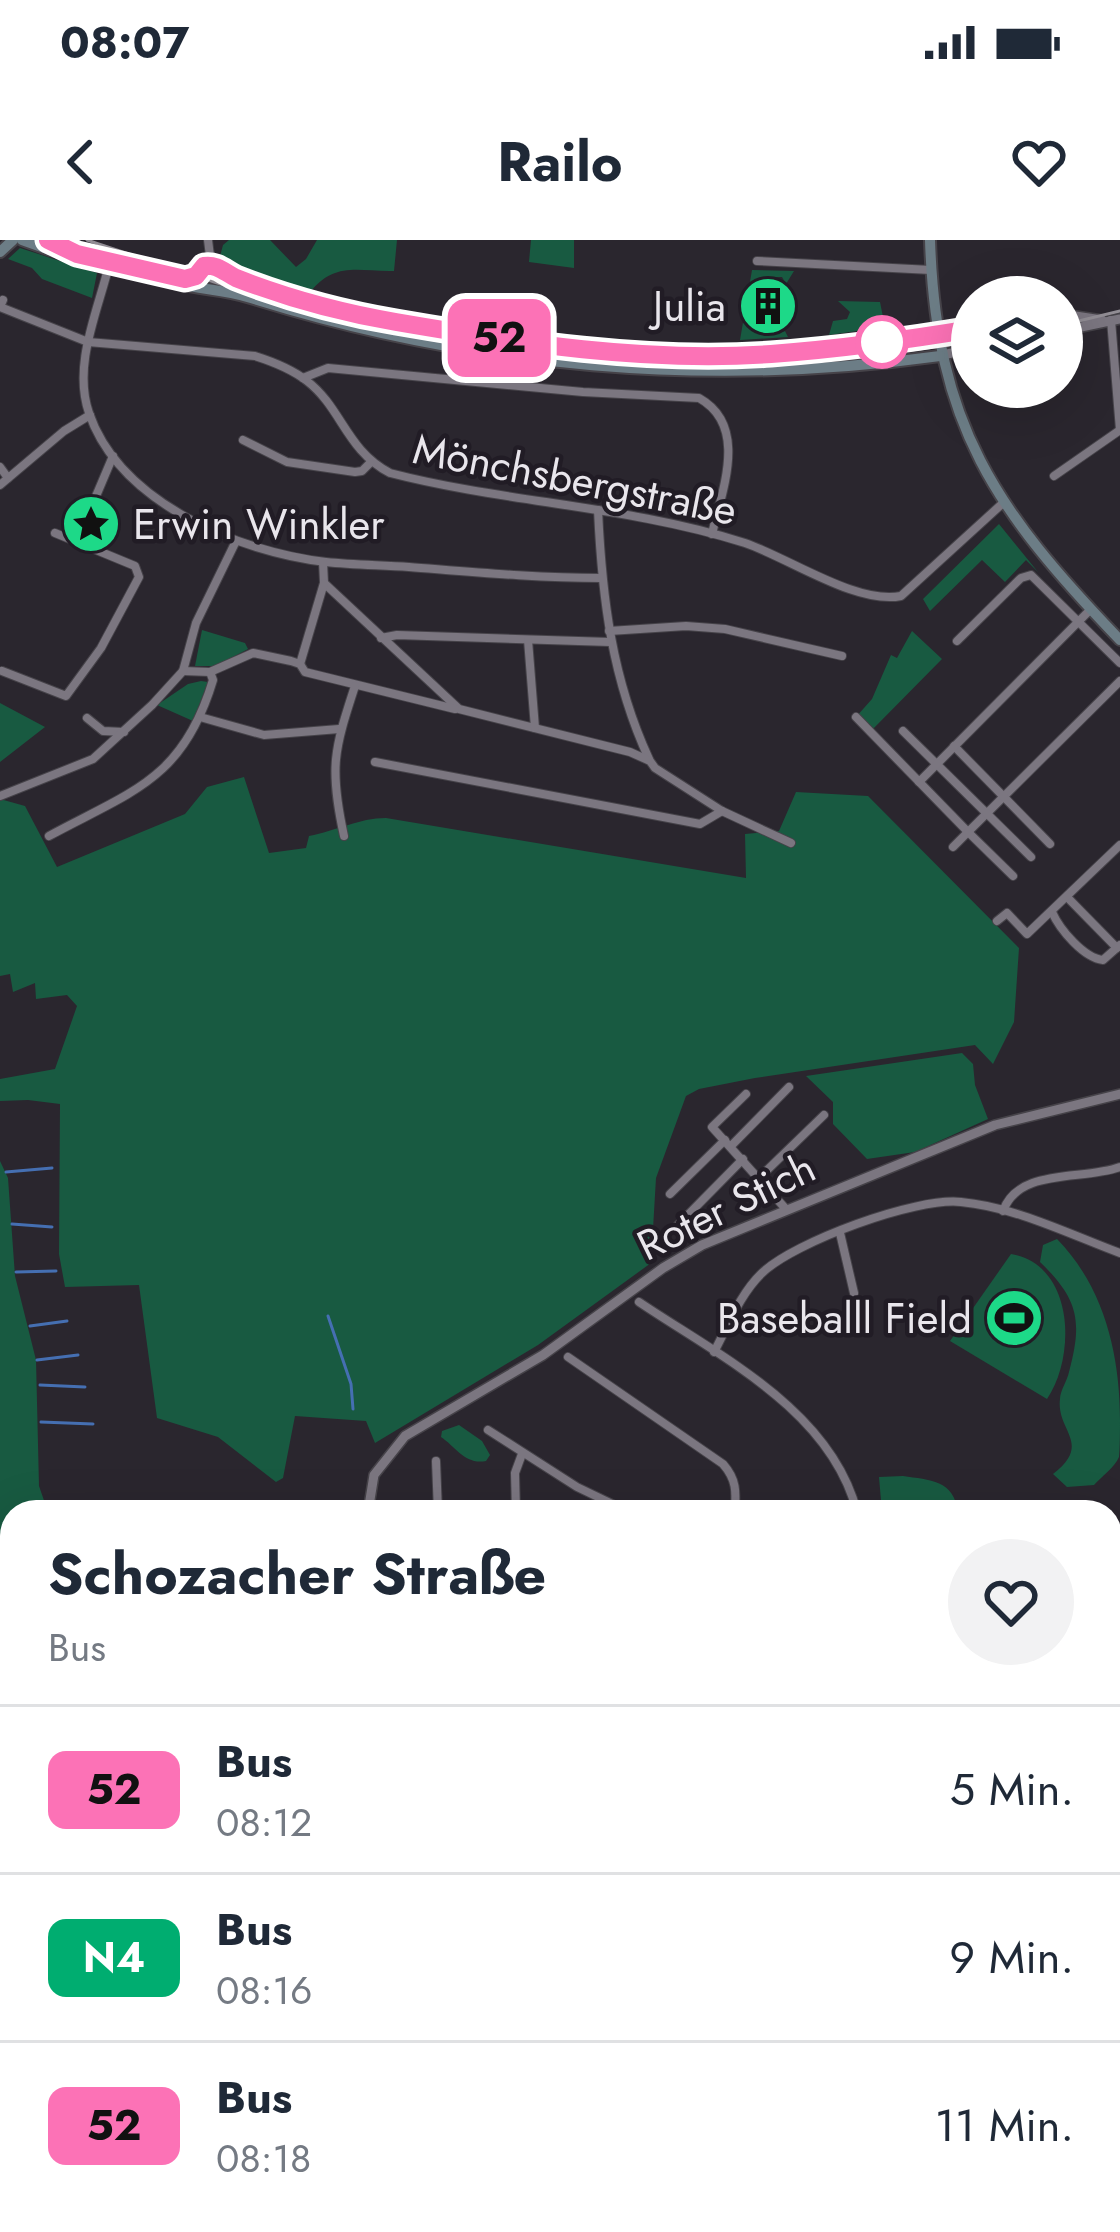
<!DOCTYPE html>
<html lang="de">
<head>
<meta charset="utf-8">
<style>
  body { margin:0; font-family:Jost,sans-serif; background:#f2f2f3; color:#1f2937; height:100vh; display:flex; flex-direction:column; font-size:45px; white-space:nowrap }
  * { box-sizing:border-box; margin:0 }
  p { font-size:39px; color:#747a83 }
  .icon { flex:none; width:66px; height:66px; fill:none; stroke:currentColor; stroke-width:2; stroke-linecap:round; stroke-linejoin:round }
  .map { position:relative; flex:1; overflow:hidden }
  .sheet { position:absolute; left:0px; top:1260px; width:1122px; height:732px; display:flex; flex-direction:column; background:#fff; border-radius:36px 36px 0 0; box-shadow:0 12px 48px #0002 }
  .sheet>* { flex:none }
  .badge { padding:0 24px; border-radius:18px; font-size:42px; line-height:78px }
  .tools { position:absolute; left:951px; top:36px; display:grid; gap:24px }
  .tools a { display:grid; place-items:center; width:132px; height:132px; border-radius:50%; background:#fff; box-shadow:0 12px 48px #0002; font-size:60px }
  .map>.badge { position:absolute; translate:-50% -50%; box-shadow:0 0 0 6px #fff }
  .round { display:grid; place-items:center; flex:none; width:126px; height:126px; border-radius:63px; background:#f2f2f3 }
  .overview { display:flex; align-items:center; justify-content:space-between; height:204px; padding:0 48px }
  h1 { font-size:57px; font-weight:700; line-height:90px }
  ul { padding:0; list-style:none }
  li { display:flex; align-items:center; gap:36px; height:168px; padding:0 48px; border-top:3px solid #e0e1e3 }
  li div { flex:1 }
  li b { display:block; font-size:45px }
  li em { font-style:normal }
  li .badge { min-width:132px; font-weight:700; text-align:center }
  .status { display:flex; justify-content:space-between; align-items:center; height:84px; padding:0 60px; background:#fff; direction:ltr }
  .status svg { height:33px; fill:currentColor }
  header { display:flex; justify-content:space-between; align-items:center; height:156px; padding:0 48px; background:#fff; font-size:54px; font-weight:700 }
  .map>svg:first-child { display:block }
</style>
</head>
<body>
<div class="status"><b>08:07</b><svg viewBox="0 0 49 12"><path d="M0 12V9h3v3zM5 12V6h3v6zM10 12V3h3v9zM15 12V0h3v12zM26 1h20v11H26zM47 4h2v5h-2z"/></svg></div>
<header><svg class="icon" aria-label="back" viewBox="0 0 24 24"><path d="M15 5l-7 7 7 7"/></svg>Railo<svg class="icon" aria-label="heart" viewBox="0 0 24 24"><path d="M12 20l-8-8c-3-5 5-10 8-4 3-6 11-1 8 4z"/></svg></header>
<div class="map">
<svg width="1120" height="1992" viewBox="0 0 1120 1992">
  <rect width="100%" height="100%" fill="#2a262e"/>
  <!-- green -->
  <g fill="#185a41">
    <path d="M229 0H270L296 27 306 19 317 0H397L394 31C357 32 334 20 307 56L219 20 223 5Z"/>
    <path d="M531 0H574V28L529 22Z"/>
    <path d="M20 8 97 33 92 58 42 39 32 28 8 19Z"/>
    <path d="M752 30 794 31 786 44 782 37H770L769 47 760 50 765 57 758 67 766 73 764 84 772 83 776 94 785 91 788 97 740 100Z"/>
    <path d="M838 61 880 62 885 87 829 95 833 81 847 79 850 72Z"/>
    <path d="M999 284 1038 332 1026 320 1005 342 982 320 930 371 923 359Z"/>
    <path d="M202 390 245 403 248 409 216 426H195Z"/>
    <path d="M912 391 942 419 870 492 856 477 872 459 891 415 897 418Z"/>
    <path d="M201 441 208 442 193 481 157 465 188 444Z"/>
    <path d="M0 463 45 487 0 522Z"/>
    <path d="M244 537 269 613 306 608 309 596C336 591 359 578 386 578L746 638 745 594 779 591 796 552 868 556 1019 708 1014 782 993 824 975 805 755 838 699 849 686 856 656 938 651 1023 538 1105 375 1203 366 1181 295 1176 283 1238 276 1242 218 1197 157 1178 139 1045 65 1047 59 1014 60 864 28 860 0 861V839L55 829 77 766 67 755 36 759 35 743 13 752 10 734 0 736V559L25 566 57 627 185 574 207 547Z"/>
    <path d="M962 813 973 824 975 845 988 879 915 912 867 919 833 884V862L806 836Z"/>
    <path d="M0 921 8 938 15 1036 36 1120 39 1246 48 1272H12V1438L0 1432Z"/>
    <path d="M1057 999C1104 1047 1120 1114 1120 1180 1120 1191 1120 1207 1119 1217 1115 1227 1101 1237 1094 1245L1067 1247 1053 1234C1093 1203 1056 1191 1060 1159 1060 1151 1067 1141 1069 1132 1083 1080 1078 1059 1040 1022L1043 1005Z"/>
    <path d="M1011 1014C1075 1025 1076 1117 1047 1159L950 1101Z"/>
    <path d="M459 1185 482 1201 490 1215 486 1221C465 1225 456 1207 441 1197L442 1191Z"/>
    <path d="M903 1236C930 1240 954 1240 958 1272H882L879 1237Z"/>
    <path d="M12 1839V1956L0 1960V1853Z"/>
    <path d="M12 1969V1980H169L148 1992H0V1973Z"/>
    <path d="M195 1980H445L426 1992H203Z"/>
  </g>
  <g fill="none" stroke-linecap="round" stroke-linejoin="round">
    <!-- stream -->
    <g stroke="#456fb2" stroke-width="3">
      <path d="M6 932 52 928"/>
      <path d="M12 984 52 987"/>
      <path d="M16 1032 56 1031"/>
      <path d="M328 1076 351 1144 353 1169"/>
      <path d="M30 1086 67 1081"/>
      <path d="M37 1120 78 1115"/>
      <path d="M40 1145 85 1147"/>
      <path d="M41 1182 93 1184"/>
      <path d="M1110 1903 1113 1911"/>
      <path d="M1117 1924 1120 1932"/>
    </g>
    <defs>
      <g id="minor">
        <path d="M208 0 211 24"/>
        <path d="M110 21C99 69 72 124 89 173 120 263 239 312 326 322 354 325 381 325 409 327 473 332 536 338 601 338"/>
        <path d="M757 21 931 30"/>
        <path d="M3 60 0 67 88 102 255 116C274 122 292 129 307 141 342 168 346 210 390 233 506 263 630 266 745 303 789 318 857 365 901 356L1003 263"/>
        <path d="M1111 80 1120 190"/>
        <path d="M303 138 328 128 583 152 699 158C749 186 722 250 712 294"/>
        <path d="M243 200 287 222 355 232 362 231 370 223"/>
        <path d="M0 227 8 238"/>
        <path d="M1054 236 1120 190"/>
        <path d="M0 245 64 191 90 175"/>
        <path d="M598 270C602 358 612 439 649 519"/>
        <path d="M77 301 113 216"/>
        <path d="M323 322 324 343 459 469 630 512 650 521 655 528 722 571 791 603"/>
        <path d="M609 391 686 386 725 389 842 416"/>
        <path d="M381 398 397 395 610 402"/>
        <path d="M528 400 535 488"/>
        <path d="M957 401 1021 338 1031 335 1120 423"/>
        <path d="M300 424 324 343"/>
        <path d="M2 431 66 456 101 408 139 337 135 326 55 293"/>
        <path d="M183 431 210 432 253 413 291 421 300 424 305 432 455 469"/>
        <path d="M200 477 264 495 339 489"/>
        <path d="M856 477 968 592 1120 441"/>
        <path d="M87 478 103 491 124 492"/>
        <path d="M903 491 1031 617"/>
        <path d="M954 506 1050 604"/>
        <path d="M375 522 700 584 722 571"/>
        <path d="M919 542 1091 369"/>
        <path d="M0 556 93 519 152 465 183 431 196 383 236 301"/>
        <path d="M49 596C132 551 183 540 213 440L210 432"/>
        <path d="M344 596C329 528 334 510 355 446"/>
        <path d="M953 607 968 592 1013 636"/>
        <path d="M1067 657 1117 708"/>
        <path d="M1052 672C1060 690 1084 718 1103 720L1120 705"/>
        <path d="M997 681 1007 673 1027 694 1120 605"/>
        <path d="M746 854 712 887 785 968"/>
        <path d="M731 906 789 847"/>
        <path d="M760 937 824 875"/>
        <path d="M670 954 725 900"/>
        <path d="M1003 971C1019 927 1083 941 1120 927"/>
        <path d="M676 987 743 919"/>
        <path d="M840 993 854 1053"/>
        <path d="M639 1062C719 1116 831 1170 857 1272"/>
        <path d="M714 1112C728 1086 740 1054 762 1033 794 1002 916 957 961 962 1015 967 1069 994 1120 1013"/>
        <path d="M568 1117 723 1224C737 1240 736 1252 735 1272"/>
        <path d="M488 1190 577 1247 629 1272"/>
        <path d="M436 1221 438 1272"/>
        <path d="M516 1272 515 1233 522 1214"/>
        <path d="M1110 1467 1120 1465"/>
        <path d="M0 1554 12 1573"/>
        <path d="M423 1980 441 1990"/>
        <path d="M73 1992 101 1980"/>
        <path d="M440 1992 459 1980"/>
      </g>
      <g id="tertiary">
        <path d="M1062 74 1102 80"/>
        <path d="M1062 91 1120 79"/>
        <path d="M937 95 972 89"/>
        <path d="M942 115 972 109"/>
        <path d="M368 1272 374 1235 405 1196 543 1115 663 1028 702 1005 995 885 1120 854"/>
      </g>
      <g id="secondary">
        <path d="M22 0 50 10 185 39 197 36"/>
        <path d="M48 0 69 10"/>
        <path d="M930 0C936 185 995 270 1120 400"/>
        <path d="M0 12 13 0"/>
        <path d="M147 30C184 53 212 45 251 58 475 128 708 148 940 116"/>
        <path d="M197 36 200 28 211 24C315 70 424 89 537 102 613 111 688 117 764 114 822 112 880 102 937 95"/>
        <path d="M1110 1825 1120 1821"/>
        <path d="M0 1970 12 1966"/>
        <path d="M529 1980 562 1992"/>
        <path d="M654 1988 674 1980"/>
        <path d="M623 1992 637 1980 650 1983 656 1992"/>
      </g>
    </defs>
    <!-- minor casing -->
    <use href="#minor" stroke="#464349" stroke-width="10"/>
    <!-- tertiary casing -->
    <use href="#tertiary" stroke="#464349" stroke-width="12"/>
    <!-- secondary casing -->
    <use href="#secondary" stroke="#464349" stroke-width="14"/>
    <!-- minor -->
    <use href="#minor" stroke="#7b7680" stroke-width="8"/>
    <!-- tertiary -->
    <use href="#tertiary" stroke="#7b7680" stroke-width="9"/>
    <!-- secondary -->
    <use href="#secondary" stroke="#6c7d86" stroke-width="10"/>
    <!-- tram -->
    <g stroke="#918d94" stroke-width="3">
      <path d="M87 0C207 40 329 83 455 104 627 133 800 127 972 102"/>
      <path d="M1062 85 1120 71"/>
    </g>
  </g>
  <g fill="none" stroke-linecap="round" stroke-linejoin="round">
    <defs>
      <path id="line" d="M48 0 77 14 185 39 196 36 204 26C217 24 224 32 236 38 287 58 343 73 396 82 518 103 647 123 771 114 838 109 906 100 972 89"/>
    </defs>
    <!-- line casing -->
    <use href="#line" stroke="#fff" stroke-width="27"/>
    <!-- line -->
    <use href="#line" stroke="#fc72b6" stroke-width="18"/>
  </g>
  <!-- icons -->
  <defs>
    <symbol id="building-disc" viewBox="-11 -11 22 22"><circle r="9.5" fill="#1dd988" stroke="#211c25"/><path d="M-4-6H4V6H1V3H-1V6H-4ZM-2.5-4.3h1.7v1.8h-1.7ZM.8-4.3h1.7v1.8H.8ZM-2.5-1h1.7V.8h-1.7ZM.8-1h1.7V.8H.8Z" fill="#111"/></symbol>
    <symbol id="sight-disc" viewBox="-11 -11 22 22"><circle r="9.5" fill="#1dd988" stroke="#211c25"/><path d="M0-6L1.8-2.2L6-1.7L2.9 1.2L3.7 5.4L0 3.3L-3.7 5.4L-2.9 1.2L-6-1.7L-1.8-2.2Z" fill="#111"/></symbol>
    <symbol id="stadium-disc" viewBox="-11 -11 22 22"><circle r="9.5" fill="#1dd988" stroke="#211c25"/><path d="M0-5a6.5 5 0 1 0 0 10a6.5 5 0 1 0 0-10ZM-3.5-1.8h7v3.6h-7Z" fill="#111"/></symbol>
  </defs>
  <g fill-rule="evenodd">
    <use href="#building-disc" x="735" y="33" width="66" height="66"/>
    <use href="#sight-disc" x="58" y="251" width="66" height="66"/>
    <use href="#stadium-disc" x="981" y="1045" width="66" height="66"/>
  </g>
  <!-- markers -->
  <circle fill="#fff" stroke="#fc72b6" stroke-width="6" cx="882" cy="102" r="24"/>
  <g text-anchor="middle" stroke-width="9" stroke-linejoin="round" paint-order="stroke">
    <!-- poi labels -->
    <g font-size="42" fill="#e9e6ec" stroke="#211c25" text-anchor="end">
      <text x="726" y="81">Julia</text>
      <text x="133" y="299" text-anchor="start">Erwin Winkler</text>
      <text x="972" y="1093">Baseballl Field</text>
    </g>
    <!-- street labels -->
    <g font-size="42" fill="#e9e6ec" stroke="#211c25">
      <text transform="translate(575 239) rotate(11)" y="15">Mönchsbergstraße</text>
      <text transform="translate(726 966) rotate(-26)" y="15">Roter Stich</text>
    </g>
  </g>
</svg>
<div class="tools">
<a><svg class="icon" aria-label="layers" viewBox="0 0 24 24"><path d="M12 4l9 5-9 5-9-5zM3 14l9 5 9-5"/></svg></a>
</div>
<b class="badge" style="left:499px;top:98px;background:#fc72b6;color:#111">52</b>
<section class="sheet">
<div class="overview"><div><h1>Schozacher Straße</h1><p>Bus</p></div><a class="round"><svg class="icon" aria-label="heart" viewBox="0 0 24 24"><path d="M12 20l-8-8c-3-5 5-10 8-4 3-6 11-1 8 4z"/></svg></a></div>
<ul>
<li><span class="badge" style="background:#fc72b6;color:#111">52</span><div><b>Bus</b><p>08:12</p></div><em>5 Min.</em></li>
<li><span class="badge" style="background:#00ad70;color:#fff">N4</span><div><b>Bus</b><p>08:16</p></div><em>9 Min.</em></li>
<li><span class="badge" style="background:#fc72b6;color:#111">52</span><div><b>Bus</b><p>08:18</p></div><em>11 Min.</em></li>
</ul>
</section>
</div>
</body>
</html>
